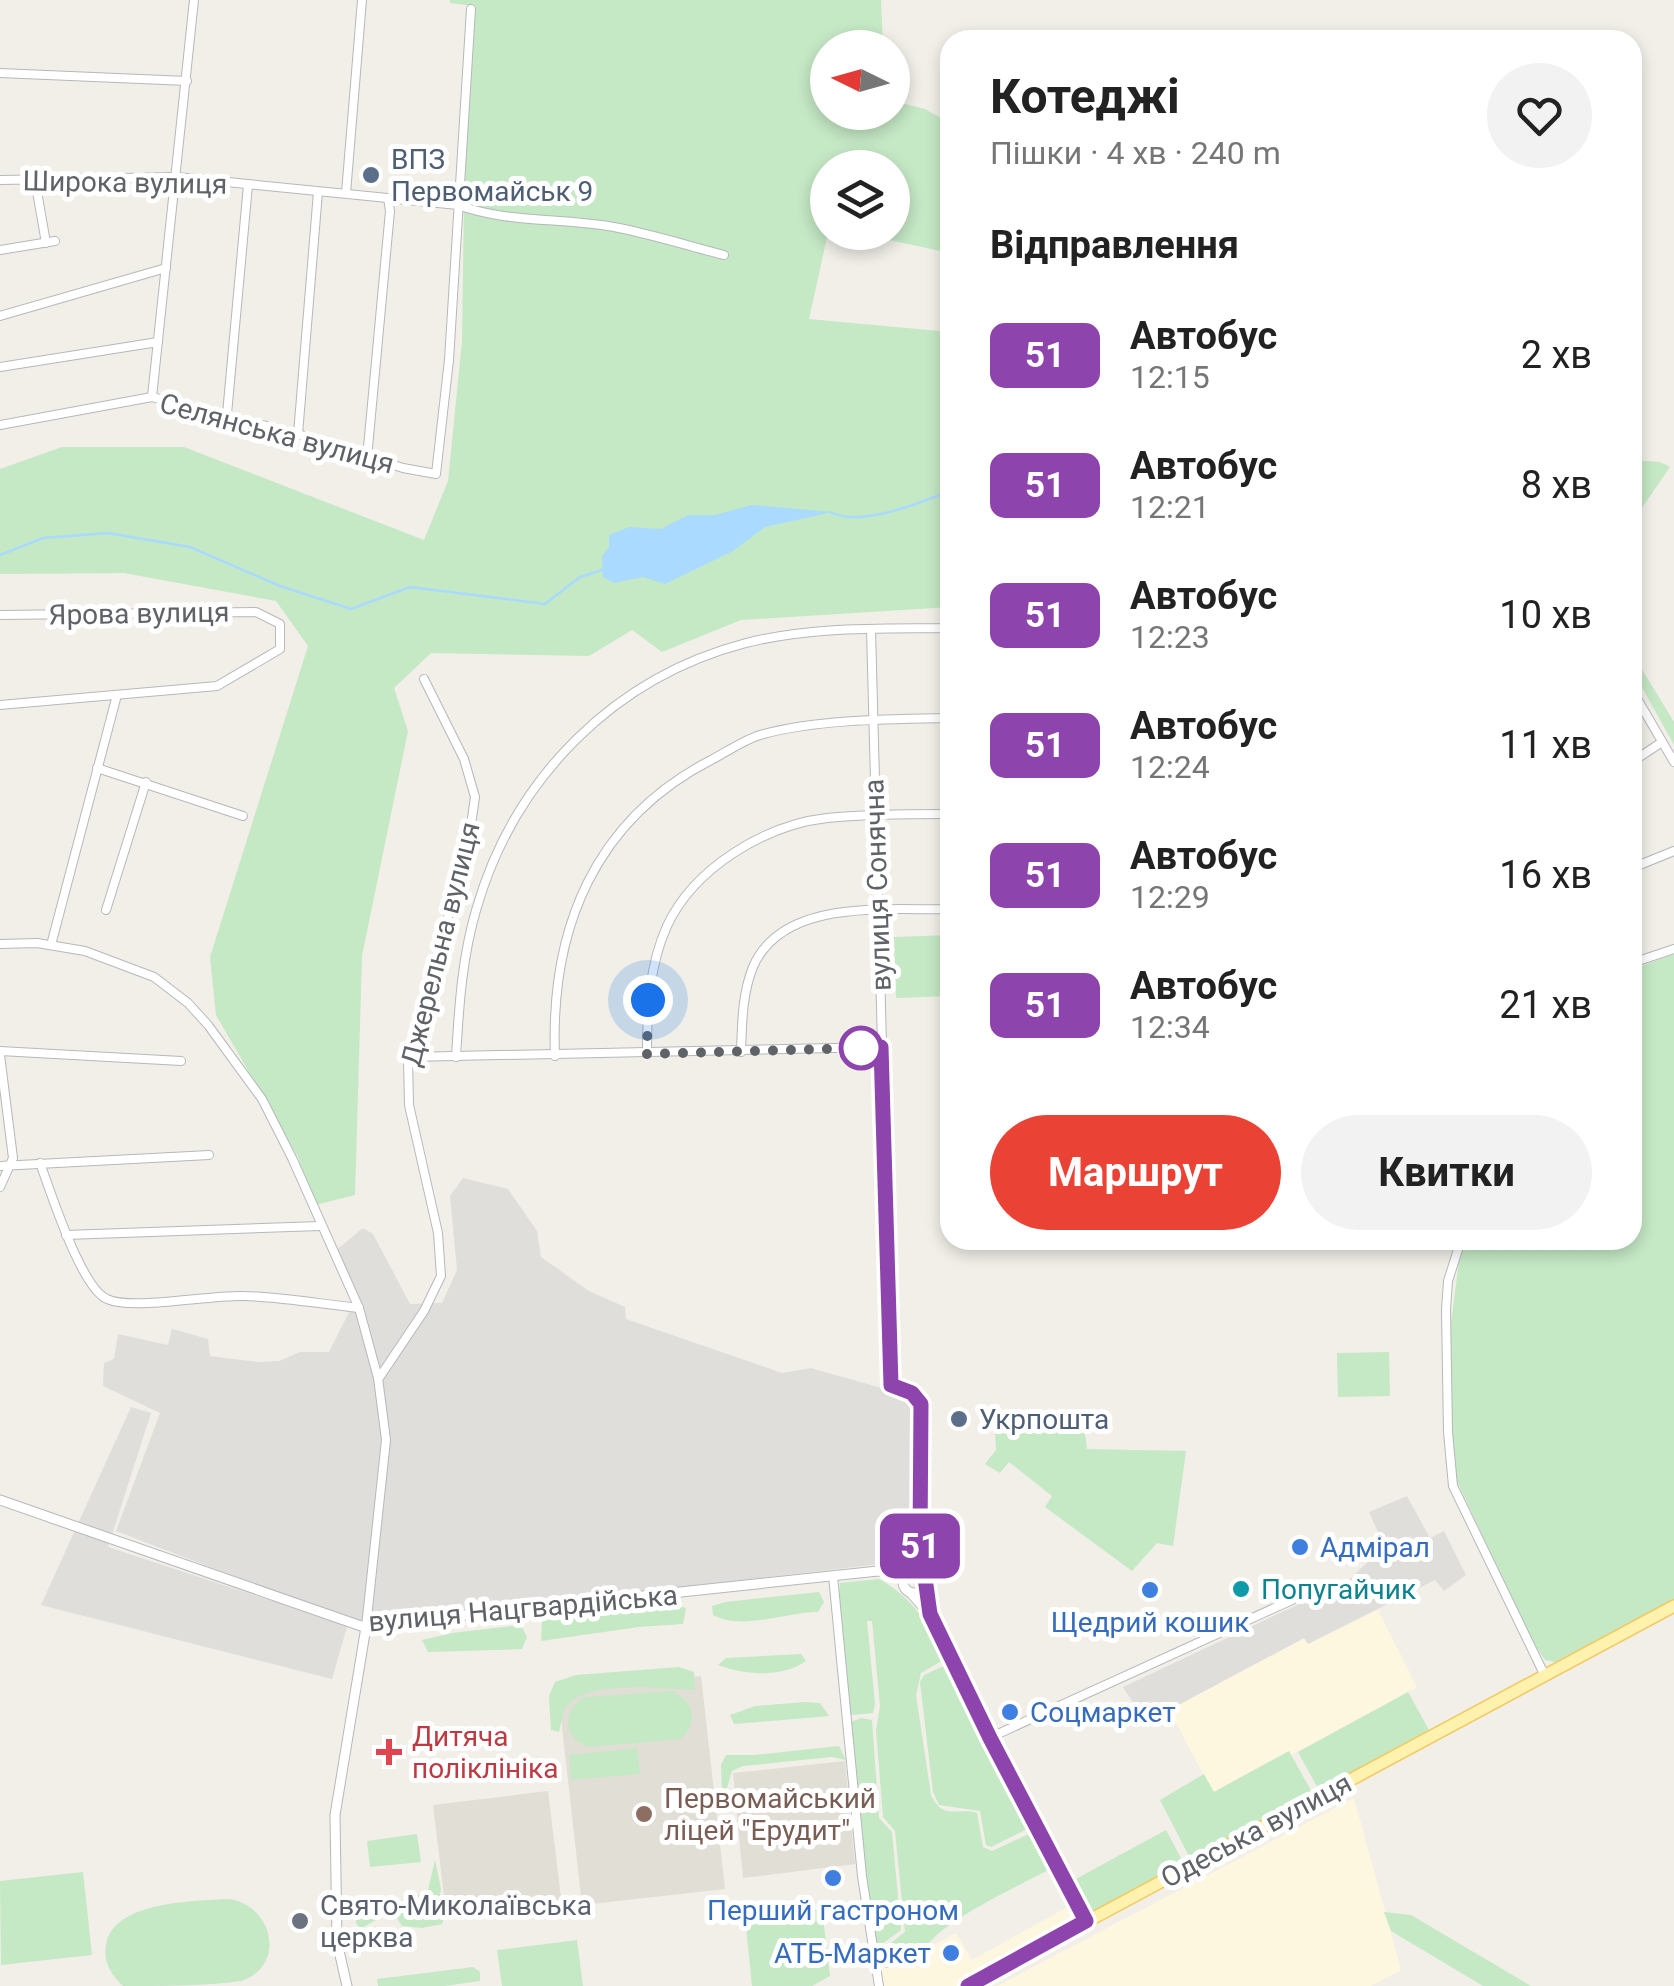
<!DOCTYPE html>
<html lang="uk">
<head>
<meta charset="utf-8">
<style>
  body { margin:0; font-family:Roboto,sans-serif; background:#f2f2f2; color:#222; height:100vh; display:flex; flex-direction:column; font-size:38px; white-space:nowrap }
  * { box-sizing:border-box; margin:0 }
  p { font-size:32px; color:#767676 }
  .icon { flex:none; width:55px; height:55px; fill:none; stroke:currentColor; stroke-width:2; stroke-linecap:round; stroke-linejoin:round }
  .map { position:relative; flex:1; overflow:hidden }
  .details { position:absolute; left:940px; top:30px; width:702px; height:1220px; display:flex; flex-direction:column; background:#fff; border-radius:30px; box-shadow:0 5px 15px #0003 }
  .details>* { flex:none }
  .badge { padding:0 20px; border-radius:15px; font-size:35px; line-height:65px }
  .needle { width:65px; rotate:275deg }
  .controls { position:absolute; left:810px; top:30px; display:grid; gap:20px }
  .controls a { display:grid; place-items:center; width:100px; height:100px; border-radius:50%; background:#fff; box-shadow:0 5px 15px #0003; font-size:50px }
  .you { position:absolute; width:50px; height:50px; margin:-25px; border:8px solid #fff; border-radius:50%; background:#1a73e8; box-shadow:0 0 0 15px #1a73e833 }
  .map>.badge { position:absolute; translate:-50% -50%; box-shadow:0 0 0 5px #fff }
  h2 { padding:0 50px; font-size:38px; line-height:90px }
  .round { display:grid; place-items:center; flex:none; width:105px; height:105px; border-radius:52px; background:#f2f2f2 }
  .summary { display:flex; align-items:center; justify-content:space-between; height:170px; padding:0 50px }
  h1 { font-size:48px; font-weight:700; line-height:75px }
  .action { display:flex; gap:20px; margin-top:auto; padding:20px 50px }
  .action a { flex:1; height:115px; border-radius:60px; background:#ea4335; color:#fff; font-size:40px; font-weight:700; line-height:115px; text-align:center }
  .action a+a { background:#f2f2f2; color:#222 }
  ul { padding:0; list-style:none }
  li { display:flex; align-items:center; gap:30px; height:130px; padding:0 50px }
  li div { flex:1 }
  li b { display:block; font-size:38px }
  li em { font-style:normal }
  li .badge { min-width:110px; font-weight:700; text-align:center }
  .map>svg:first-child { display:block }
</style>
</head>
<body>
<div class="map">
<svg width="1674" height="1986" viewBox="0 0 1674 1986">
  <rect width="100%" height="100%" fill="#f1efe8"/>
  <!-- commercial -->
  <g fill="#fef7e0">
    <path d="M1378 1610 1417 1687 1291 1755 1288 1751 1213 1792 1169 1710 1305 1638 1308 1644Z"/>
    <path d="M1354 1798 1401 1970 1371 1986H997Z"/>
    <path d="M1071 1905 1079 1920 957 1986H882L879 1968H892L956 1933 972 1960Z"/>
  </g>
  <!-- industrial -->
  <g fill="#e0deda">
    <path d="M463 1178 508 1189 537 1231 541 1257 589 1291 625 1307 626 1319 782 1373 811 1368 913 1397 918 1403 914 1529 892 1531 898 1562 360 1624 349 1620 332 1679 41 1605 131 1407 151 1413 108 1547 272 1601V1591L116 1531 160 1413 103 1386 104 1363 114 1359 118 1334 168 1345 172 1329 208 1339 210 1356 258 1362 279 1361 300 1352H329L353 1304 335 1251 363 1228 373 1234 410 1304 442 1303 457 1270 450 1196Z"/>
    <path d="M1407 1496 1430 1538 1444 1531 1466 1575 1444 1591 1435 1580 1308 1644 1304 1638 1169 1710 1143 1718 1123 1687 1348 1581 1384 1546 1369 1512Z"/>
  </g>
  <!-- education -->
  <g fill="#e1ded6">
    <path d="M701 1676 725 1889 582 1905 558 1692Z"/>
    <path d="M845 1761 855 1864 743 1878 733 1773Z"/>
    <path d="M548 1791 562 1906 447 1920 433 1805Z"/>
  </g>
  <!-- green -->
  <g fill="#c5e8c5">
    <path d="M450 0H881L883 47 828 48V112H892L893 101 925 109 950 123V253L856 233 892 232V168H828V233L809 319 950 332V607L741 620 662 652 632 630 589 656 431 653 394 688 408 731 362 956 355 1195 315 1205 298 1157 216 1015 210 957 308 646 276 601 124 573 0 574V469L62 447H184L424 540 448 481 462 341 464 202 474 6 450 3Z"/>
    <path d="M1633 460 1660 462 1670 467 1633 521Z"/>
    <path d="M1632 653 1674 722V745L1633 671Z"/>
    <path d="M950 935V996L896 998 894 937Z"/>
    <path d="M1674 954V1599L1555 1662 1545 1660 1533 1642 1456 1479 1448 1419 1447 1353 1461 1246 1462 1240H1632L1633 969Z"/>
    <path d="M1389 1352 1390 1396 1338 1397 1337 1353Z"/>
    <path d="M1082 1412 1087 1449 1186 1451 1173 1546 1157 1543 1132 1571 1045 1507 1052 1496 1009 1462 1000 1473 985 1464 996 1450 994 1415Z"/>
    <path d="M879 1579C912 1597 930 1625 945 1659L921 1673 916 1695 931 1795C944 1821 955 1807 977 1813L983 1847 992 1851 1033 1832 1052 1868C1025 1883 935 1924 926 1949L891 1968H879L877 1954 905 1932 895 1831 883 1817 876 1730 880 1706 872 1621H867L875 1704 873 1713 853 1715 849 1712 839 1594 840 1583Z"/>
    <path d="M819 1592 824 1602 818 1612C786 1612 743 1631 713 1615L712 1606 725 1602Z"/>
    <path d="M670 1604 686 1608 683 1624 639 1627 541 1641 542 1621 619 1607Z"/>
    <path d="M521 1625 527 1637 522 1649 428 1652 422 1640 452 1633Z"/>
    <path d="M801 1654 806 1661C783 1678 744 1675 718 1665L726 1658Z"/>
    <path d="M948 1664 951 1665 987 1747 1031 1827 991 1847 986 1845 980 1811 939 1805 933 1792 920 1682 924 1675Z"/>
    <path d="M679 1667 694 1672 695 1690C665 1689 582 1678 565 1709 562 1715 561 1725 559 1732L551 1730 549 1696 555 1682 576 1675Z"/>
    <path d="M672 1691C694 1701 699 1722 681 1739L588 1747C563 1738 561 1710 585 1697Z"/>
    <path d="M1408 1692 1429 1730 1319 1790 1298 1752Z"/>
    <path d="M804 1702 820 1703 829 1716 734 1724 730 1715 755 1706Z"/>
    <path d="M861 1718 872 1720 879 1818 892 1832 901 1930 878 1947H875L865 1882 851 1722Z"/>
    <path d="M839 1746 846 1760 832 1757 743 1766 732 1771 726 1791 722 1792 721 1765 726 1755H754Z"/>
    <path d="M637 1748 640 1774 571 1780 569 1755Z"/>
    <path d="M1289 1751 1313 1794 1191 1860 1160 1800 1204 1774 1214 1792Z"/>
    <path d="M1166 1830 1184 1864 1092 1915 1074 1880Z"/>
    <path d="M417 1834 421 1862 370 1867 367 1841Z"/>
    <path d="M435 1860 441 1889 439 1901 446 1910 442 1924 422 1928 402 1926 396 1917 383 1916 360 1929 356 1923 357 1908 366 1903C387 1907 409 1901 428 1890Z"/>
    <path d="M83 1872 92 1955 1 1965 0 1881Z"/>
    <path d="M229 1899C273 1905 287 1966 241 1981 205 1986 160 1986 123 1986 111 1975 103 1962 106 1945 113 1901 194 1901 229 1899Z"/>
    <path d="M822 1909 830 1976 812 1986H752L745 1917Z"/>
    <path d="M1384 1912 1411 1915 1531 1986H1483L1391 1931Z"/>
    <path d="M577 1940 583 1986H502L497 1950Z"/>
    <path d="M473 1967 480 1972V1981L445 1986H378L377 1979Z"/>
  </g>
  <!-- water -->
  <path fill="#aadaff" d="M752 505 833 512 765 527 733 551 665 584 643 577 614 583 603 577 602 556 609 547V535L629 527 661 529 688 515H715Z"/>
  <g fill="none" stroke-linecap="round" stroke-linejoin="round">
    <!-- stream -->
    <g stroke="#aadaff" stroke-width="2.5">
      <path d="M830 512C860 528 919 503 950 491"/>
      <path d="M0 555 43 538 108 533 190 547 280 586 351 609 410 587 545 604 580 577 602 570"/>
    </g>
    <defs>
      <g id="minor">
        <path d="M0 73 187 81"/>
        <path d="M0 180 177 177 458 205C510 224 565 217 619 228 654 235 689 246 724 255"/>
        <path d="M35 180 46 243"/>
        <path d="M346 193 362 0"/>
        <path d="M0 250 55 241"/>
        <path d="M0 316 166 268"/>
        <path d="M0 367 158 342"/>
        <path d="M152 397 194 0"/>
        <path d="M227 414 248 185"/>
        <path d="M0 425 152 397 298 434 403 468 436 474 449 360 471 9"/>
        <path d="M298 434 318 192"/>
        <path d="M367 458 390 211 388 198"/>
        <path d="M0 615 256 612 280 624V649L217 686 0 705"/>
        <path d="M871 629 891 1385 912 1393 921 1404 919 1490 923 1576"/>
        <path d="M1632 690 1674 762"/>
        <path d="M1632 762 1662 742"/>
        <path d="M97 768 243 816"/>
        <path d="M1632 868 1674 851"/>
        <path d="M106 910 146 782"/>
        <path d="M0 944 37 943 85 951 154 977 188 1003 208 1025 262 1099 292 1158 359 1308 378 1378 386 1440 366 1627"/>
        <path d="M51 945 117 695"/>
        <path d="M1632 963 1674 949"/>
        <path d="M0 1051 181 1061"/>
        <path d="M741 1052C742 1024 742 994 753 967 783 897 888 911 950 909"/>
        <path d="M647 1054C647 1010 649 966 667 926 694 868 765 825 827 818 867 814 910 814 950 814"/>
        <path d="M0 1055 13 1158 0 1187"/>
        <path d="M555 1056C550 928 595 819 713 759 728 751 744 740 760 735 815 719 893 719 950 718"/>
        <path d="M408 1057 881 1047"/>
        <path d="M456 1057C459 1006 462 956 477 907 515 777 615 677 746 643 812 626 882 629 950 628"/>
        <path d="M40 1163C50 1190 81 1288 107 1299 132 1311 213 1294 245 1296 283 1297 321 1304 359 1308"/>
        <path d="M0 1166 209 1155"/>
        <path d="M66 1235 320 1226"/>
        <path d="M1461 1240 1448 1281 1446 1310 1448 1432 1453 1486 1545 1676"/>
        <path d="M379 1378 424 1311 441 1276 438 1233 409 1105 408 1057 443 940 455 885 467 853 475 797 464 759 424 679"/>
        <path d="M833 1576 862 1876 879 1986"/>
        <path d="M989 1738 1292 1600"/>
      </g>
      <g id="tertiary">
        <path d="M0 1500 361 1626 878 1571 908 1573"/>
        <circle cx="914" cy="1582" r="11"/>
        <path d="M910 1592 930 1615 989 1738 1086 1921"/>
        <path d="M347 1986 337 1942 335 1815 366 1627"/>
      </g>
      <path id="primary" d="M967 1986 1674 1606"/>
    </defs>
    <!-- minor casing -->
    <use href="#minor" stroke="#b5b8bc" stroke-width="10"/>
    <!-- tertiary casing -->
    <use href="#tertiary" stroke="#b5b8bc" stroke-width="11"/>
    <!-- primary casing -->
    <use href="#primary" stroke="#f2c960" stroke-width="14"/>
    <!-- minor -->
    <use href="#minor" stroke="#fff" stroke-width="8"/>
    <!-- tertiary -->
    <use href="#tertiary" stroke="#fff" stroke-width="9"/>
    <!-- primary -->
    <use href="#primary" stroke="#fff2af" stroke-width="11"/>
  </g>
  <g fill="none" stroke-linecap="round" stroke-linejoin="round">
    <defs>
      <path id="line" d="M848 1049 881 1047 891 1385 912 1393 921 1404 920 1542 930 1614 990 1738 1086 1921 968 1986"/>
    </defs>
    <!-- line casing -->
    <use href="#line" stroke="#fff" stroke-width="22"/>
    <!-- line -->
    <use href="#line" stroke="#8e44ad" stroke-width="15"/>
    <!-- walk -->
    <path stroke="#5f6368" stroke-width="10" stroke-dasharray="0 18" d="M648 1000 647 1054 861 1048"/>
  </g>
  <!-- markers -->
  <g fill="#5c6f8a" stroke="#fff" stroke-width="4">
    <circle cx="371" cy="175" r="10"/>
    <circle cx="959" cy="1419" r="10"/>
  </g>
  <circle fill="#fff" stroke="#8e44ad" stroke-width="5" cx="861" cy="1048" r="20"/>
  <g fill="#3f7fe0" stroke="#fff" stroke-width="4">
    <circle cx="1300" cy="1547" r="10"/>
    <circle cx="1150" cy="1590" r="10"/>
    <circle cx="1010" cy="1712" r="10"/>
    <circle cx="833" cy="1878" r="10"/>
    <circle cx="951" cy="1953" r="10"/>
  </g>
  <circle fill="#0f9aa8" stroke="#fff" stroke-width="4" cx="1241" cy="1589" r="10"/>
  <path fill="#e0444e" stroke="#fff" stroke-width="4" d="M384 1737h10v10h10v10h-10v10h-10v-10h-10v-10h10z"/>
  <circle fill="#8d6e63" stroke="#fff" stroke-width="4" cx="644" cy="1814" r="10"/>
  <circle fill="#6b7280" stroke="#fff" stroke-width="4" cx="300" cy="1921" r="10"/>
  <g text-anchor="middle" stroke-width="10" stroke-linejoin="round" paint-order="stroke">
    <!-- service labels -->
    <g font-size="28" fill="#4e5e75" stroke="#fff" text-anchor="start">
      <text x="391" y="169">ВПЗ<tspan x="391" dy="32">Первомайськ 9</tspan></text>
      <text x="979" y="1429">Укрпошта</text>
    </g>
    <!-- street labels -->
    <g font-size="28" fill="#5f6368" stroke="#fff">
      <text transform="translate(125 182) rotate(1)" y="10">Широка вулиця</text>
      <text transform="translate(277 433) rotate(15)" y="10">Селянська вулиця</text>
      <text transform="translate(139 613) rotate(-1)" y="10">Ярова вулиця</text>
      <text transform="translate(877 885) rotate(-92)" y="10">вулиця Сонячна</text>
      <text transform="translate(440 944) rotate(-76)" y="10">Джерельна вулиця</text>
      <text transform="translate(523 1608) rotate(-5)" y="10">вулиця Нацгвардійська</text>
      <text transform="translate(1256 1830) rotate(-28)" y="10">Одеська вулиця</text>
    </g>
    <!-- shop labels -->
    <g font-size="28" fill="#366cbe" stroke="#fff" text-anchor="start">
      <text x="1320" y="1557">Адмірал</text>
      <text x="1150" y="1632" text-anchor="middle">Щедрий кошик</text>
      <text x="1030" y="1722">Соцмаркет</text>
      <text x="833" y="1920" text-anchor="middle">Перший гастроном</text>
      <text x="931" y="1963" text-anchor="end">АТБ-Маркет</text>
    </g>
    <!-- culture labels -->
    <g font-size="28" fill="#0d838f" stroke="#fff" text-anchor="start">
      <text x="1261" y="1599">Попугайчик</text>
    </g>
    <!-- health labels -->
    <g font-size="28" fill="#be3a42" stroke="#fff" text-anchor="start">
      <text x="412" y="1746">Дитяча<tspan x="412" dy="32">поліклініка</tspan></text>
    </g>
    <!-- education labels -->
    <g font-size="28" fill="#785e54" stroke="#fff" text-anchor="start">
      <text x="664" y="1808">Первомайський<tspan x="664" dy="32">ліцей "Ерудит"</tspan></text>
    </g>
    <!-- worship labels -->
    <g font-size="28" fill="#5b616d" stroke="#fff" text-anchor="start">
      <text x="320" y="1915">Свято-Миколаївська<tspan x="320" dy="32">церква</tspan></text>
    </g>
  </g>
</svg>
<div class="controls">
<a><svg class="needle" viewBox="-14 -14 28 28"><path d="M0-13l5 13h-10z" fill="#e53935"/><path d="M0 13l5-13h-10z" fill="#767676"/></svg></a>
<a><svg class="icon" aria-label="layers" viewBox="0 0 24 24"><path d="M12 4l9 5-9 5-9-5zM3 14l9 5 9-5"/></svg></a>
</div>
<div class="you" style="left:648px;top:1000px"></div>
<b class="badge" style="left:920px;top:1546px;background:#8e44ad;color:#fff">51</b>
<section class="details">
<div class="summary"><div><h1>Котеджі</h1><p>Пішки · 4 хв · 240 m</p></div><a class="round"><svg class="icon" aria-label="heart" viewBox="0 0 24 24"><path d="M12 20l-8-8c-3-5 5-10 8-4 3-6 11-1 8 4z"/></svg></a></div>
<h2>Відправлення</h2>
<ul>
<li><span class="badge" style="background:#8e44ad;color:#fff">51</span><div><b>Автобус</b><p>12:15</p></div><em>2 хв</em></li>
<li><span class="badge" style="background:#8e44ad;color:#fff">51</span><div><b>Автобус</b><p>12:21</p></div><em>8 хв</em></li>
<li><span class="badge" style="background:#8e44ad;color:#fff">51</span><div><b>Автобус</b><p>12:23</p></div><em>10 хв</em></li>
<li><span class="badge" style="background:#8e44ad;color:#fff">51</span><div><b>Автобус</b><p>12:24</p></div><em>11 хв</em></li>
<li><span class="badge" style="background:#8e44ad;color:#fff">51</span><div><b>Автобус</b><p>12:29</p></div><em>16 хв</em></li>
<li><span class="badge" style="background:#8e44ad;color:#fff">51</span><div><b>Автобус</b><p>12:34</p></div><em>21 хв</em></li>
</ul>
<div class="action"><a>Маршрут</a><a>Квитки</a></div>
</section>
</div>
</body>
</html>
